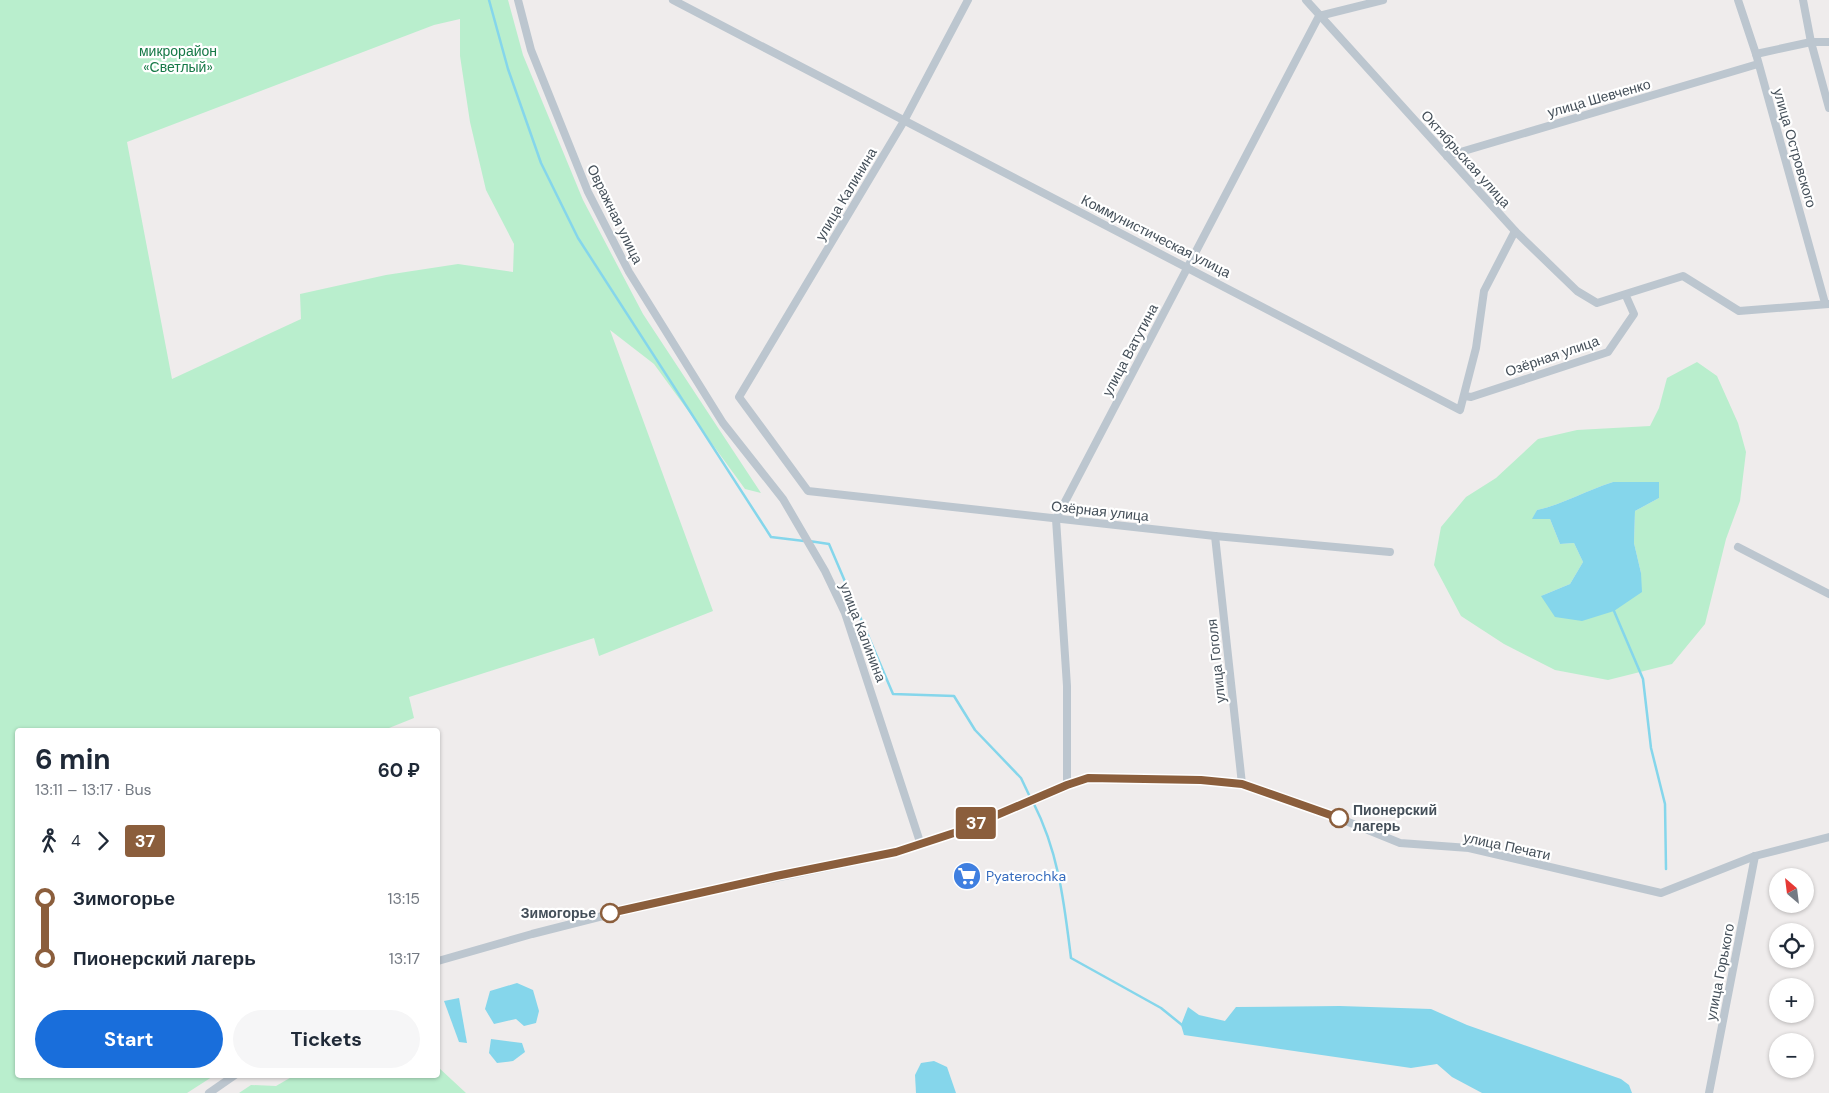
<!DOCTYPE html>
<html lang="en">
<head>
<meta charset="utf-8">
<style>
  body { margin:0; font-family:"DM Sans",sans-serif; background:#f6f6f7; color:#1f2937; height:100vh; display:flex; flex-direction:column; font-size:19px; white-space:nowrap }
  * { box-sizing:border-box; margin:0 }
  p { font-size:16px; color:#747a83 }
  .icon { flex:none; width:28px; height:28px; fill:none; stroke:currentColor; stroke-width:2; stroke-linecap:round; stroke-linejoin:round }
  .map { position:relative; flex:1; overflow:hidden }
  .drawer { position:absolute; left:15px; top:728px; width:425px; height:350px; display:flex; flex-direction:column; background:#fff; border-radius:5px; box-shadow:0 1px 4px #0004 }
  .drawer>* { flex:none }
  .badge { padding:0 10px; border-radius:4px; font-size:18px; line-height:32px }
  .needle { width:32px; rotate:332deg }
  .tools { position:absolute; left:1769px; top:868px; display:grid; gap:10px }
  .tools a { display:grid; place-items:center; width:45px; height:45px; border-radius:50%; background:#fff; box-shadow:0 1px 4px #0004; font-size:25px }
  .map>.badge { position:absolute; translate:-50% -50%; box-shadow:0 0 0 2px #fff }
  .legs { display:flex; align-items:center; gap:8px; height:55px; padding:0 20px; font-size:16px }
  .legs p { margin-inline-start:auto }
  .summary { display:flex; align-items:center; justify-content:space-between; height:85px; padding:0 20px }
  h1 { font-size:28px; font-weight:700; line-height:38px }
  .cta { display:flex; gap:10px; margin-top:auto; padding:10px 20px }
  .cta a { flex:1; height:58px; border-radius:30px; background:#196edb; color:#fff; font-size:20px; font-weight:700; line-height:58px; text-align:center }
  .cta a+a { background:#f6f6f7; color:#1f2937 }
  ul { padding:0 20px; list-style:none }
  li { display:flex; align-items:center; gap:18px; height:60px; font-size:19px }
  li i { display:grid; place-items:center; width:8px; height:100%; margin:0 6px; background:currentColor }
  li i::after { content:''; width:12px; height:12px; margin:-6px; border:4px solid; border-radius:50%; background:#fff }
  li p { margin-inline-start:auto }
  li:first-child i { background:linear-gradient(#0000 50%,currentColor 0) }
  li:last-child i { background:linear-gradient(currentColor 50%,#0000 0) }
  .map>svg:first-child { display:block }
</style>
</head>
<body>
<div class="map">
<svg width="1829" height="1093" viewBox="0 0 1829 1093">
  <rect width="100%" height="100%" fill="#efecec"/>
  <!-- green -->
  <g fill="#b9eecd" fill-rule="evenodd">
    <path d="M0 0H508L523 55 583 200 643 314 761 493 745 489 654 364 610 330 713 611 599 656 594 638 409 697 414 718 384 730H18V1075H215L187 1093H0ZM460 19V56L470 122 486 190 514 244 513 272 458 264 386 275 300 294 301 319 172 379 127 142 434 25Z"/>
    <path d="M1697 362 1717 376 1738 423 1746 452 1740 501 1726 539 1705 624 1672 664 1608 680 1555 670 1504 644 1461 616 1434 565 1441 527 1466 497 1496 478 1538 439 1577 430 1650 426 1659 408 1667 378ZM1613 482 1633 483 1659 498 1635 511 1634 543 1641 573 1541 596 1570 584 1583 562 1574 543 1560 544 1550 519H1533L1537 510C1564 504 1587 490 1613 482Z"/>
    <path d="M438 1067 466 1093H239L251 1085 276 1086 295 1075H438Z"/>
  </g>
  <!-- water -->
  <g fill="#85d6eb">
    <path d="M1613 482H1659V498L1635 511 1634 543 1641 573 1642 592 1614 611 1582 621 1555 617 1541 596 1570 584 1583 562 1574 543 1560 544 1550 519H1532L1537 510C1564 504 1587 490 1613 482Z"/>
    <path d="M517 983 533 990 539 1011 536 1023 524 1026 516 1019 494 1024 485 1009 490 991Z"/>
    <path d="M459 998 467 1043 459 1042 444 1001Z"/>
    <path d="M1340 1006 1431 1009 1467 1025 1621 1079 1629 1085 1632 1093H1482L1452 1077 1437 1064 1411 1068 1184 1035 1181 1025 1188 1007 1199 1015 1225 1021 1236 1007Z"/>
    <path d="M491 1039 522 1043 525 1052 513 1061 497 1063 489 1053Z"/>
    <path d="M934 1061 947 1067 956 1093H916L915 1075 921 1063Z"/>
  </g>
  <g fill="none" stroke-linecap="round" stroke-linejoin="round">
    <!-- stream -->
    <g stroke="#85d6eb" stroke-width="2.5">
      <path d="M489 0 508 69 541 163 578 238 771 537 804 541"/>
      <path d="M809 541 829 544 893 694 954 696 975 730 1021 778 1030 797"/>
      <path d="M1614 611 1643 679 1651 748 1665 804 1666 869"/>
      <path d="M1033 802C1059 853 1064 902 1071 958L1161 1008 1182 1025"/>
    </g>
    <!-- minor -->
    <g stroke="#bcc6cf" stroke-width="8">
      <path d="M518 0 531 50 588 192 629 272 723 423 783 499 825 571 845 613 921 845"/>
      <path d="M673 0 1460 410 1476 348 1484 291 1515 231"/>
      <path d="M968 0 904 121 739 397 808 491 1215 536 1390 552"/>
      <path d="M1306 0 1515 231 1577 291 1597 303 1683 276 1739 311 1829 304"/>
      <path d="M1738 0 1756 54 1825 303"/>
      <path d="M1803 0 1811 42 1829 108"/>
      <path d="M1756 54 1811 42H1829"/>
      <path d="M1447 156 1758 64"/>
      <path d="M1465 396 1471 397 1608 352 1634 314 1626 296"/>
      <path d="M1215 536 1242 784"/>
      <path d="M1738 547 1829 594"/>
      <path d="M1067 785V686L1056 519 1319 16 1383 0"/>
      <path d="M438 961 532 934 658 902 896 853 957 831 1067 785 1088 778 1201 780 1242 784 1331 815 1400 843 1469 848 1661 893 1755 856 1829 837"/>
      <path d="M209 1093 235 1075"/>
      <path d="M1709 1093 1755 856"/>
    </g>
  </g>
  <g fill="none" stroke-linecap="round" stroke-linejoin="round">
    <defs>
      <path id="line-1" d="M610 913 776 876 896 852 957 832 1067 785 1088 778 1201 780 1242 784 1339 818"/>
    </defs>
    <!-- line-1 casing -->
    <use href="#line-1" stroke="#fff" stroke-width="11"/>
    <!-- line-1 -->
    <use href="#line-1" stroke="#8b5e3c" stroke-width="8"/>
  </g>
  <!-- icons -->
  <defs>
    <symbol id="supermarket-disc" viewBox="-11 -11 22 22"><circle r="9.5" fill="#3f7fe0" stroke="#fff"/><path d="M-6-5.5h2.5l.6 2H6L4.5 2H-2.5L-4.4-4H-6ZM-1.5 3.2a1.3 1.3 0 1 0 .1 0ZM3 3.2a1.3 1.3 0 1 0 .1 0Z" fill="#fff"/></symbol>
  </defs>
  <g fill-rule="evenodd">
    <use href="#supermarket-disc" x="951" y="860" width="32" height="32"/>
  </g>
  <!-- markers -->
  <g fill="#fff" stroke="#8b5e3c" stroke-width="2.5">
    <circle cx="1339" cy="818" r="9"/>
    <circle cx="610" cy="913" r="9"/>
  </g>
  <g text-anchor="middle" stroke-width="4.5" stroke-linejoin="round" paint-order="stroke">
    <!-- park labels -->
    <g font-size="14" fill="#167947" stroke="#fff">
      <text x="178" y="56">микрорайон<tspan x="178" dy="16">«Светлый»</tspan></text>
    </g>
    <!-- street labels -->
    <g font-size="14" fill="#444f59" stroke="#fff">
      <text transform="translate(1599 98) rotate(-16)" y="5">улица Шевченко</text>
      <text transform="translate(1795 148) rotate(74)" y="5">улица Островского</text>
      <text transform="translate(1466 159) rotate(48)" y="5">Октябрьская улица</text>
      <text transform="translate(846 194) rotate(-59)" y="5">улица Калинина</text>
      <text transform="translate(615 214) rotate(64)" y="5">Овражная улица</text>
      <text transform="translate(1156 236) rotate(27)" y="5">Коммунистическая улица</text>
      <text transform="translate(1130 350) rotate(-62)" y="5">улица Ватутина</text>
      <text transform="translate(1552 356) rotate(-19)" y="5">Озёрная улица</text>
      <text transform="translate(1100 511) rotate(6)" y="5">Озёрная улица</text>
      <text transform="translate(863 632) rotate(69)" y="5">улица Калинина</text>
      <text transform="translate(1216 661) rotate(-96)" y="5">улица Гоголя</text>
      <text transform="translate(1507 846) rotate(12)" y="5">улица Печати</text>
      <text transform="translate(1720 972) rotate(-79)" y="5">улица Горького</text>
    </g>
    <!-- stop labels -->
    <g font-size="14" font-weight="bold" fill="#444f59" stroke="#fff" text-anchor="start">
      <text x="1353" y="815">Пионерский<tspan x="1353" dy="16">лагерь</tspan></text>
      <text x="596" y="918" text-anchor="end">Зимогорье</text>
    </g>
    <!-- shop labels -->
    <g font-size="14" fill="#366cbe" stroke="#fff" text-anchor="start">
      <text x="986" y="881">Pyaterochka</text>
    </g>
  </g>
</svg>
<div class="tools">
<a><svg class="needle" viewBox="-14 -14 28 28"><path d="M0-13l5 13h-10z" fill="#e53935"/><path d="M0 13l5-13h-10z" fill="#747a83"/></svg></a>
<a><svg class="icon" aria-label="locate" viewBox="0 0 24 24"><circle cx="12" cy="12" r="6"/><path d="M12 2v4M12 18v4M2 12h4M18 12h4"/></svg></a>
<a>+</a>
<a>−</a>
</div>
<b class="badge" style="left:976px;top:823px;background:#8b5e3c;color:#fff">37</b>
<section class="drawer">
<div class="summary"><div><h1>6 min</h1><p>13:11 – 13:17 · Bus</p></div><b>60 ₽</b></div>
<div class="legs"><svg class="icon" aria-label="walk" viewBox="0 0 24 24"><circle cx="13" cy="4" r="2"/><path d="M13 8l-2 6 4 7M11 14l-3 7M7 12l3-4h3l4 4"/></svg>4<svg class="icon" aria-label="forward" viewBox="0 0 24 24"><path d="M9 5l7 7-7 7"/></svg><b class="badge" style="background:#8b5e3c;color:#fff">37</b></div>
<ul>
<li><i style="color:#8b5e3c"></i><b>Зимогорье</b><p>13:15</p></li>
<li><i style="color:#8b5e3c"></i><b>Пионерский лагерь</b><p>13:17</p></li>
</ul>
<div class="cta"><a>Start</a><a>Tickets</a></div>
</section>
</div>
</body>
</html>
